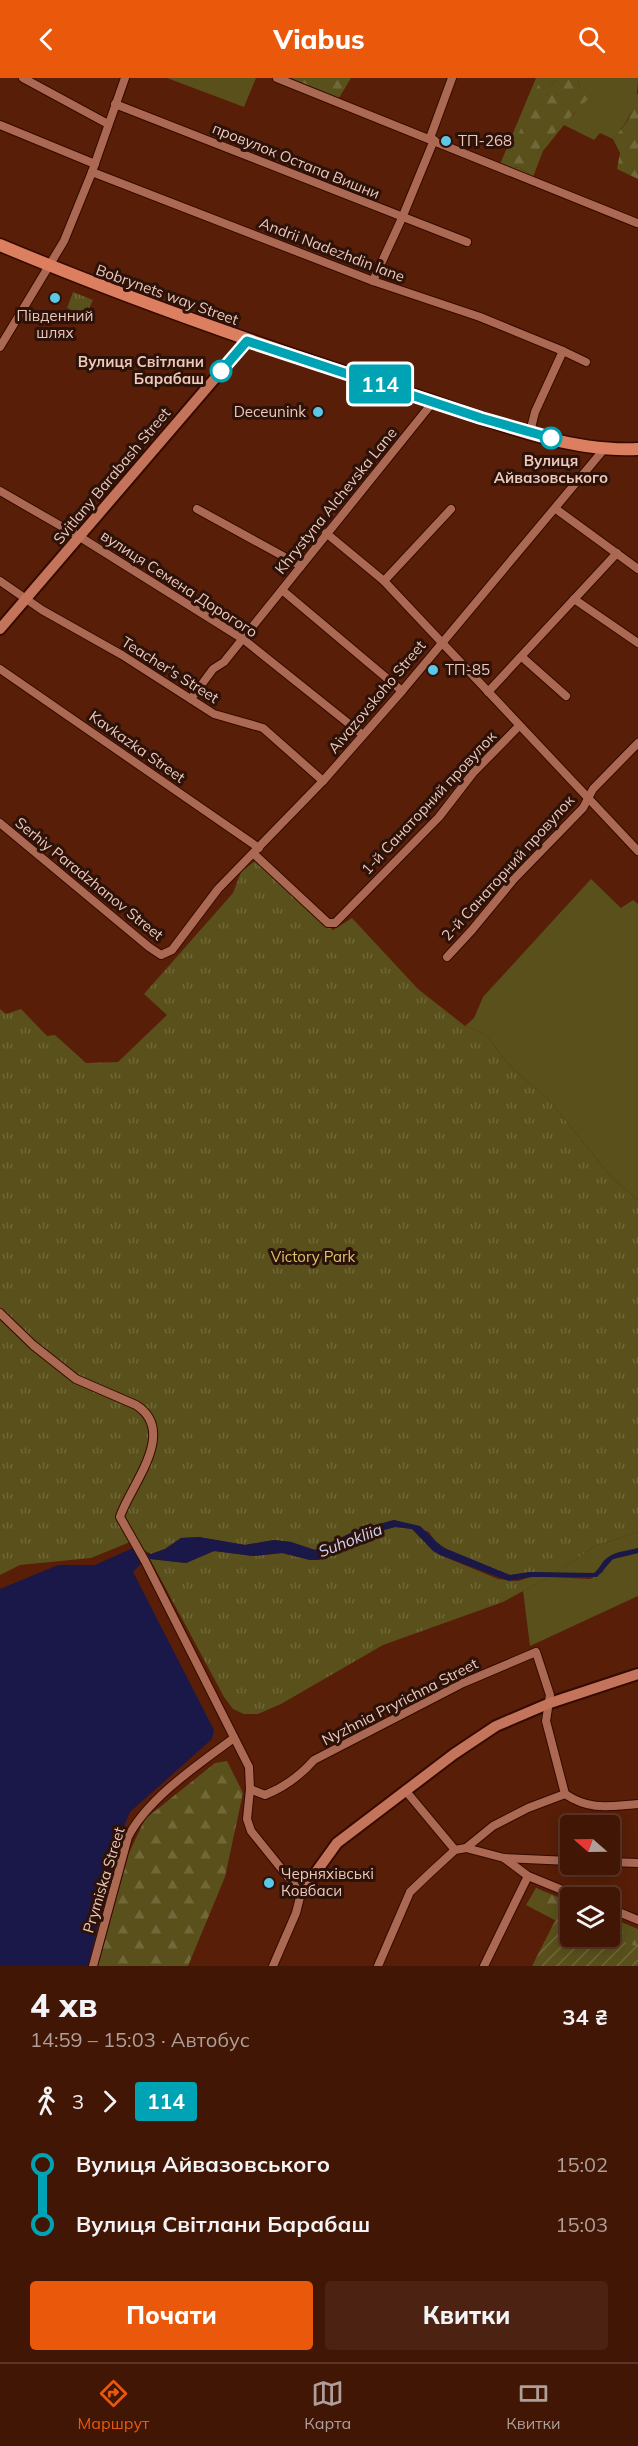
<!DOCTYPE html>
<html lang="uk">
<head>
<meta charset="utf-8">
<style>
  body { margin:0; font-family:Mulish,sans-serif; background:#4c2313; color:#f1f3f6; height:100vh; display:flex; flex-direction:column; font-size:22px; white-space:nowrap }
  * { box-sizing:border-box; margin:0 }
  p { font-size:20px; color:#ae9f9a }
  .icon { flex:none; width:33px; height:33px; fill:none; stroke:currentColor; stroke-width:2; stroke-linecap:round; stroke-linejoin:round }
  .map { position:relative; height:1888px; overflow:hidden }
  .drawer { display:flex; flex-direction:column; background:#421605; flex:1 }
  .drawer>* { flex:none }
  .badge { padding:0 12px; border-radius:4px; font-size:21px; line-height:39px }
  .needle { width:39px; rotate:290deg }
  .fabs { position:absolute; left:560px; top:1737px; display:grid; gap:12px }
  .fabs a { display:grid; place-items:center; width:60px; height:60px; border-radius:6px; background:#421605; box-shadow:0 3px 15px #0003,0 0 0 2px #5a3527; font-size:30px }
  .map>.badge { position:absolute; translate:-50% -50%; box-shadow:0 0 0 3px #fff }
  .legs { display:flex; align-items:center; gap:9px; height:66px; padding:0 30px; font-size:20px }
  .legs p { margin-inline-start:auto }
  .overview { display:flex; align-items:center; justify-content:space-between; height:102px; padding:0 30px }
  h1 { font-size:33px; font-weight:800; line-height:45px }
  .cta { display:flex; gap:12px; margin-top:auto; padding:12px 30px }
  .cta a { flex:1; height:69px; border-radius:6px; background:#ea580c; color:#fff; font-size:24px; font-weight:800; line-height:69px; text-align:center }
  .cta a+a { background:#4c2313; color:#f1f3f6 }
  ul { padding:0 30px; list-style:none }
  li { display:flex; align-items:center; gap:21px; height:60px; font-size:22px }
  li i { display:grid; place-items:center; width:9px; height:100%; margin:0 8px; background:currentColor }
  li i::after { content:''; width:15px; height:15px; margin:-8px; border:4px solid; border-radius:50%; background:#421605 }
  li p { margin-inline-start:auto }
  li:first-child i { background:linear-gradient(#0000 50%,currentColor 0) }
  li:last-child i { background:linear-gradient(currentColor 50%,#0000 0) }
  header { display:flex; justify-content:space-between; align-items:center; height:78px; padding:0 30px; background:#ea580c; color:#fff; font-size:27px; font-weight:800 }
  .tab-bar { display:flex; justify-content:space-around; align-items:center; height:84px; border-top:2px solid #5a3527; background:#421605; font-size:16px; color:#ae9f9a }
  .tab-bar a { display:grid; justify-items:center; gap:3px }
  .tab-bar .selected { color:#ea580c }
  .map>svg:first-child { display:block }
</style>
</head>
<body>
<header><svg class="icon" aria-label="back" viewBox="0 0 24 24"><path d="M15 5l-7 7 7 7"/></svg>Viabus<svg class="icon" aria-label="search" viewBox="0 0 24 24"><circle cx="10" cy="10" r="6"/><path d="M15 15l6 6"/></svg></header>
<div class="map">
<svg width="638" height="1888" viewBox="0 0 638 1888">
  <defs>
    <pattern id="forest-firs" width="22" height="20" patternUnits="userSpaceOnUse" patternTransform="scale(1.5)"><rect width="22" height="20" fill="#59501b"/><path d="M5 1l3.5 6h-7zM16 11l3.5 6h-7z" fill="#71683a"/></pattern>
    <pattern id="park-tufts" width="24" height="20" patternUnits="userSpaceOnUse" patternTransform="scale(1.5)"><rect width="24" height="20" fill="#59501b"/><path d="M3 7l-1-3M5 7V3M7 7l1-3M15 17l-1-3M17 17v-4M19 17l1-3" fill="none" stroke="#71683a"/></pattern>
    <pattern id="garden-furrows" width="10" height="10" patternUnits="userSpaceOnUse" patternTransform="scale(1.5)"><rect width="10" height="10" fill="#59501b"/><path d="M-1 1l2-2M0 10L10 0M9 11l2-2" fill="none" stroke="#71683a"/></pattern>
  </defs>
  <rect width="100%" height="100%" fill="#581e07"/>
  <!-- grass -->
  <g fill="#59501b">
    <path d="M167 0H256L244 29Z"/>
    <path d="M536 0H558L550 8 506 88 520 90 531 97 540 70 562 46 575 35 580 12 578 0H638C638 25 630 42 613 61L600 55 594 62 564 47 543 73 530 107 498 91Z"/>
    <path d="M591 801 621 830 633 822 638 826V1122L612 1100 550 1023 511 989 485 956 465 948 474 940 483 919Z"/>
    <path d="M638 1454V1470L607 1480 599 1492 594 1495H556L595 1468Z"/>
    <path d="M638 1475V1518L530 1568 523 1513 549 1499 590 1501 603 1494 606 1486 613 1481Z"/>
  </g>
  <!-- forest -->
  <g fill="url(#forest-firs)">
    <path d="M290 0H351L339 20Z"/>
    <path d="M558 0H578L580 12 588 21 540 70 532 98 520 90 506 88 538 7 550 8Z"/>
    <path d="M637 16H638V101L617 91 620 75 613 61C622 50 634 39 632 24Z"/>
    <path d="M227 1683 243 1715 225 1799 188 1888H98L129 1775 145 1741 215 1685Z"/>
    <path d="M536 1810 570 1824V1850L526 1827Z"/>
    <path d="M609 1839 638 1851V1876L609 1858Z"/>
  </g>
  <!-- park -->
  <g fill="url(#park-tufts)">
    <path d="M73 214 93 222 86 238 67 230Z"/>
    <path d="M255 783 333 852 352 840 418 911 465 948 485 956 511 989 550 1023 612 1100 638 1122V1454L595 1468 556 1495 530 1494 510 1497 451 1474 435 1463 429 1454 394 1442 357 1452 315 1472 291 1464 274 1462 245 1467 199 1459 181 1460 165 1471 151 1476 130 1464 91 1480 20 1487 0 1497V931L6 936 21 931 47 958 55 957 86 985 118 984 167 937 144 916 233 815 241 794Z"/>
    <path d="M395 1449 412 1451 440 1477 498 1501 518 1503 531 1499H549L503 1524 383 1567 281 1626 258 1636H244L233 1631 224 1619 150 1481 186 1485 214 1473 253 1478 282 1475 310 1482 342 1470 358 1459Z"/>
  </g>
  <!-- garden -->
  <path fill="url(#garden-furrows)" d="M557 1839 570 1844V1858H609L638 1869V1888H532Z"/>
  <!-- water -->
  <g fill="#1a1848">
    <path d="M394 1442 420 1448 442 1469 510 1497 530 1494 594 1495C600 1491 601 1484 607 1480 615 1473 628 1473 638 1470V1475L613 1481 597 1499H531L509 1503 440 1477 433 1473 412 1451 395 1449 358 1459 342 1470 319 1482H310L282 1475 253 1478 214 1473 186 1485 150 1481 147 1475 151 1476 165 1471 181 1460 199 1459 245 1467 274 1462 291 1464 315 1472 357 1452Z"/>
    <path d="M133 1470 141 1486 133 1494 214 1652 212 1661 130 1734 120 1758 88 1888H0V1511L58 1487H95Z"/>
  </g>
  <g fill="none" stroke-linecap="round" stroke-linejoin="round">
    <defs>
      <g id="street">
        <path d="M23 0 108 46"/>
        <path d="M277 0 637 145"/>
        <path d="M115 26 467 164"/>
        <path d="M0 47 95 86"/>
        <path d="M430 60 452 0"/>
        <path d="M92 94 373 203 480 239 563 273 535 334 530 354"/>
        <path d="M373 203 402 140 434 62"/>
        <path d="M0 269 64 163 92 94 125 0"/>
        <path d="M563 273 586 284"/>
        <path d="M0 413 80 459 243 561 363 657"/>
        <path d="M197 431 301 488"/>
        <path d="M556 431 638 491"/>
        <path d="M326 455 384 503 638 773"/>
        <path d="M0 503 42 532 122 577 214 636 263 650 323 703"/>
        <path d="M384 503 451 431"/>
        <path d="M282 512 402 613"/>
        <path d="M574 521 638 565"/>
        <path d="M522 579 566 618"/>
        <path d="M0 591 259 770"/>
        <path d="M488 614 617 475"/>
        <path d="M191 621 213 591 224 584 433 324"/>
        <path d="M0 745 149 869 161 877 172 872 218 811 323 703 402 613 605 370"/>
        <path d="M254 776 328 845H335L439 739 473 695 519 648"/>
        <path d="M447 879 472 852 514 801 583 730 593 711 638 665"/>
        <path d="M0 1235 33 1267 76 1301 136 1327C179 1354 129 1409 120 1439L145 1483 249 1689 250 1711 247 1741 251 1753 301 1815 296 1835 273 1888"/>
        <path d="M250 1711 265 1717C285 1709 300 1698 314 1682L463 1605 536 1574 550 1617 546 1643 565 1716"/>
        <path d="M405 1712 455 1772"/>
        <path d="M565 1716C590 1733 610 1728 638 1726"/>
        <path d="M466 1770 504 1780 570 1783"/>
        <path d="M504 1780 528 1798 582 1820"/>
        <path d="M609 1784 638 1785"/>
        <path d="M609 1830 638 1842"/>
        <path d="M93 1888 128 1759C148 1720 199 1686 234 1660"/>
        <path d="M378 1888 410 1814 431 1794 455 1772 466 1770 493 1748 528 1730 565 1716"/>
        <path d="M484 1888 528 1798"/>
      </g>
      <g id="secondary">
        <path d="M0 551 247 263"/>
        <path d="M301 1815 337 1765 454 1676 496 1648 550 1625 638 1596"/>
      </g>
      <path id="primary" d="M0 167C136 224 274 272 414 317 483 340 565 375 638 371"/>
    </defs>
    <!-- street casing -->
    <use href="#street" stroke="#350a00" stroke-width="10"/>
    <!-- secondary casing -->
    <use href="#secondary" stroke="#350a00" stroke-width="14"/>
    <!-- primary casing -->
    <use href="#primary" stroke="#350a00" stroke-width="15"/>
    <!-- street -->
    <use href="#street" stroke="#ab6953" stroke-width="8"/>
    <!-- secondary -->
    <use href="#secondary" stroke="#c4745a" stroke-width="10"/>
    <!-- primary -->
    <use href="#primary" stroke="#dc7f60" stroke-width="12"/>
  </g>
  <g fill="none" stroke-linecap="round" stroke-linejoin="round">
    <defs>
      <path id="line-1" d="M221 293 247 263 481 340 551 360"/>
    </defs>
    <!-- line-1 casing -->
    <use href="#line-1" stroke="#fff" stroke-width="14"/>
    <!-- line-1 -->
    <use href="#line-1" stroke="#00a3b4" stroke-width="9"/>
  </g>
  <!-- markers -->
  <g fill="#5bc8e7" stroke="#2c1209" stroke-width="2">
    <circle cx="446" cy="63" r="6"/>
    <circle cx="55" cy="220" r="6"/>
    <circle cx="318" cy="334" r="6"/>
    <circle cx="433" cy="592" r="6"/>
    <circle cx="269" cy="1805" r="6"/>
  </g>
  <g fill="#fff" stroke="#00a3b4" stroke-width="3">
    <circle cx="221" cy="293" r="10"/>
    <circle cx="551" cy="360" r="10"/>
  </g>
  <g text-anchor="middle" stroke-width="6" stroke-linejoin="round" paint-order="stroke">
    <!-- poi labels -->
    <g font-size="15" fill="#edc8bb" stroke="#2c1209" text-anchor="start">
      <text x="458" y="68">ТП-268</text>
      <text x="55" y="243" text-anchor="middle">Південний<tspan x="55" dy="17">шлях</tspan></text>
      <text x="306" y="339" text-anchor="end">Deceunink</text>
      <text x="445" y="597">ТП-85</text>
      <text x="281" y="1801">Черняхівські<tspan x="281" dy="17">Ковбаси</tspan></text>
    </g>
    <!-- street labels -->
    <g font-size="15" fill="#edc8bb" stroke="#2c1209">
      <text transform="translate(296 83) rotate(22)" y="5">провулок Остапа Вишни</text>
      <text transform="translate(332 172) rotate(21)" y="5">Andrii Nadezhdin lane</text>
      <text transform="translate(167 217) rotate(20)" y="5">Bobrynets way Street</text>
      <text transform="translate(112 398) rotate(-50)" y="5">Svitlany Barabash Street</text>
      <text transform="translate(336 423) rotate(-51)" y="5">Khrystyna Alchevska Lane</text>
      <text transform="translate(179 506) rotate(33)" y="5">вулиця Семена Дорогого</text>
      <text transform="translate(170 592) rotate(32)" y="5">Teacher's Street</text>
      <text transform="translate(377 619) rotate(-50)" y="5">Aivazovskoho Street</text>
      <text transform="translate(137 669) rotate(35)" y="5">Kavkazka Street</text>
      <text transform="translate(429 725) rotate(-47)" y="5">1-й Санаторний провулок</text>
      <text transform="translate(508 790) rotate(-48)" y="5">2-й Санаторний провулок</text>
      <text transform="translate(89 801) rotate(39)" y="5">Serhiy Paradzhanov Street</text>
      <text transform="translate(400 1624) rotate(-27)" y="5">Nyzhnia Pryrichna Street</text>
      <text transform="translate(104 1802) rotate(-73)" y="5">Prymiska Street</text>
    </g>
    <!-- stop labels -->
    <g font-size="15" font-weight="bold" fill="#edc8bb" stroke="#2c1209" text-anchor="end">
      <text x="204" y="289">Вулиця Світлани<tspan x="204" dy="17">Барабаш</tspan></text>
      <text x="551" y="388" text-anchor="middle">Вулиця<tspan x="551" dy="17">Айвазовського</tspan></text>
    </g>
    <!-- park labels -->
    <g font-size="15" fill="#d9c86a" stroke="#2c1209">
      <text x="313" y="1184">Victory Park</text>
    </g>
    <!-- water labels -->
    <g font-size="16" font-style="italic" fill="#ced3f4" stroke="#2c1209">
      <text transform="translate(350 1462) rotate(-21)" y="6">Suhokliia</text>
    </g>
  </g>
</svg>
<div class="fabs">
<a><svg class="needle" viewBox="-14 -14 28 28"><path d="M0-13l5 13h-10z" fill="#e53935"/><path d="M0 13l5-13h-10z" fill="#ae9f9a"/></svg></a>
<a><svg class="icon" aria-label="layers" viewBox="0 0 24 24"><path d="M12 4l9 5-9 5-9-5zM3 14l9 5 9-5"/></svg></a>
</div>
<b class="badge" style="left:380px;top:306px;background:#00a3b4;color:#fff">114</b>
</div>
<section class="drawer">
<div class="overview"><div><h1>4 хв</h1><p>14:59 – 15:03 · Автобус</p></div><b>34 ₴</b></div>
<div class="legs"><svg class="icon" aria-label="walk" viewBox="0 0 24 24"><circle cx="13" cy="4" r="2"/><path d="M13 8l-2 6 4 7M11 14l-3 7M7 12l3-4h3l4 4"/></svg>3<svg class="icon" aria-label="forward" viewBox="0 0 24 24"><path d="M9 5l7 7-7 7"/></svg><b class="badge" style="background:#00a3b4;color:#fff">114</b></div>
<ul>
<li><i style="color:#00a3b4"></i><b>Вулиця Айвазовського</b><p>15:02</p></li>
<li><i style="color:#00a3b4"></i><b>Вулиця Світлани Барабаш</b><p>15:03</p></li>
</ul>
<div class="cta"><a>Почати</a><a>Квитки</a></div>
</section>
<nav class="tab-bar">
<a class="selected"><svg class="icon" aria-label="directions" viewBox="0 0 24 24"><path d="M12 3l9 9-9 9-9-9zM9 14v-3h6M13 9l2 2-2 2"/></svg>Маршрут</a>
<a><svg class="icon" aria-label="map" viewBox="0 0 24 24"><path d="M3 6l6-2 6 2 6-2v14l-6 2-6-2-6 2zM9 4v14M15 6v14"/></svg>Карта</a>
<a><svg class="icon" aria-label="tickets" viewBox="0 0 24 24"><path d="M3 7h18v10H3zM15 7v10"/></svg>Квитки</a>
</nav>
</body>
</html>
